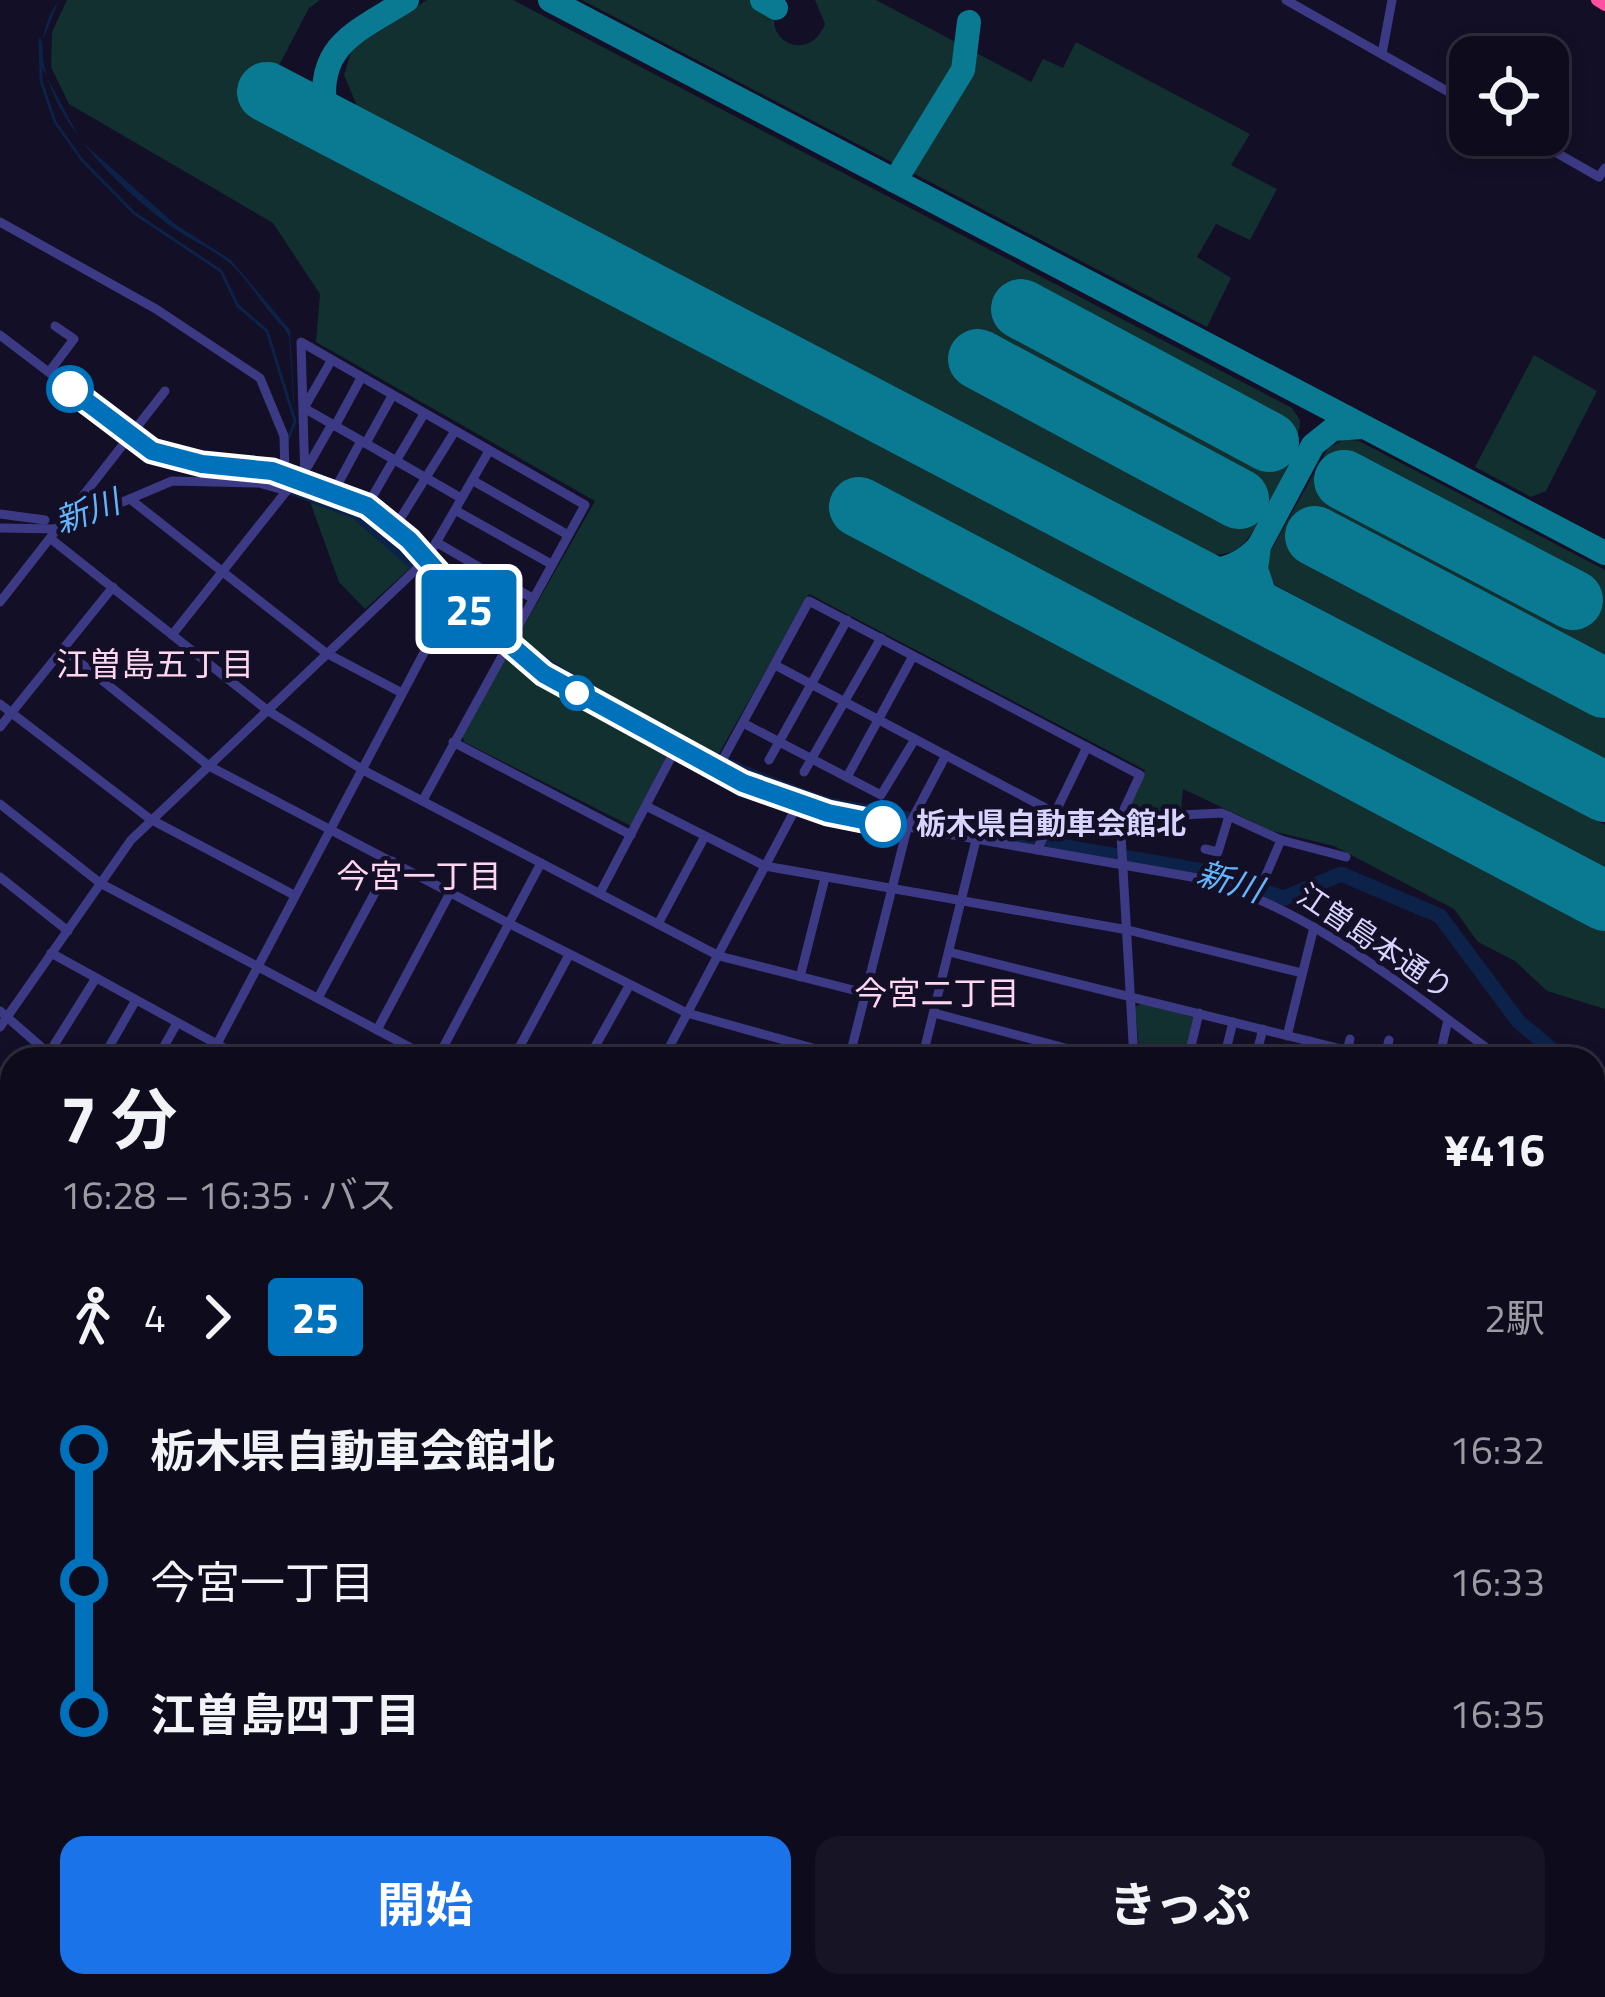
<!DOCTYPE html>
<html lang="ja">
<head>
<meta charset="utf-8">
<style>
  body { margin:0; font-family:"Titillium Web","Noto Sans JP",sans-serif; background:#171425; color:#f1f3f6; height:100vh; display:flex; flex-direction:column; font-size:45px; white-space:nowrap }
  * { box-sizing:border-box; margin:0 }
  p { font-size:39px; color:#9b9ba3 }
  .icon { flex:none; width:66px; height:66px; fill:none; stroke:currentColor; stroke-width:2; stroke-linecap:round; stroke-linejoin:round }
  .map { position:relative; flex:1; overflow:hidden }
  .drawer { position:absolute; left:0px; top:1047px; width:1605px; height:951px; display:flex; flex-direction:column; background:#0e0b1c; border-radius:36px 36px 0 0; box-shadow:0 6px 18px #0003,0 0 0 3px #2e2b3b }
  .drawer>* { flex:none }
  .badge { padding:0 24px; border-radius:9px; font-size:42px; line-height:78px }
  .fabs { position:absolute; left:1449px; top:36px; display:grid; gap:24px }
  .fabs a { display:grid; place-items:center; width:120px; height:120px; border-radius:24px; background:#0e0b1c; box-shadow:0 6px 18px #0003,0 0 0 3px #2e2b3b; font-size:60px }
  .map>.badge { position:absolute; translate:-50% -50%; box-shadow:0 0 0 6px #fff }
  .legs { display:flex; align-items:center; gap:18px; height:132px; padding:0 60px; font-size:39px }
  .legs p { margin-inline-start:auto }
  .summary { display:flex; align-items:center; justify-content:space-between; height:204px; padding:0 60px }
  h1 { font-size:66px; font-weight:700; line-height:90px }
  .primary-button { display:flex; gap:24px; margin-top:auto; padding:24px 60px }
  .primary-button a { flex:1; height:138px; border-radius:24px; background:#1a73e8; color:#fff; font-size:48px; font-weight:700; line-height:138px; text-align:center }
  .primary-button a+a { background:#171425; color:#f1f3f6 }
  ul { padding:0 60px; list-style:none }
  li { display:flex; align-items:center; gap:42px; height:132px; font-size:45px }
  li i { display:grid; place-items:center; width:18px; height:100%; margin:0 15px; background:currentColor }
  li i::after { content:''; width:30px; height:30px; margin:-15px; border:9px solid; border-radius:50%; background:#0e0b1c }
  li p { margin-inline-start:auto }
  li:first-child i { background:linear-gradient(#0000 50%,currentColor 0) }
  li:last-child i { background:linear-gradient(currentColor 50%,#0000 0) }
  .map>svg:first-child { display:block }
</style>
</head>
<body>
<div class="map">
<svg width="1605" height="1997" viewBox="0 0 1605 1997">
  <rect width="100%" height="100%" fill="#130f26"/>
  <!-- green -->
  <g fill="#12302f">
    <path d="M67 0H320L309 8 252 117 1605 825V1009L1547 991 1515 961 1478 942 1454 909 1334 846 1272 831 1183 789 1181 811 1126 812 1145 770 809 594 717 757 524 646 520 633 595 501 316 342 320 294 273 223 69 104 51 67 52 32Z"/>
    <path d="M427 0H513L1292 408 1300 420C1301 446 1261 526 1242 545 1233 553 1225 554 1215 555L357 106 344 75 352 49Z"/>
    <path d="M582 0H783C753 35 808 68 825 24L815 0H876L1031 82 1043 59 1063 68 1076 42 1250 134 1231 165 1277 189 1250 240 1216 224 1197 257 1231 278 1207 327Z"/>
    <path d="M1534 355 1597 391 1546 491 1531 497 1475 467Z"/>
    <path d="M1345 439 1359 441 1605 570V760L1275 585 1267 571 1268 556 1328 448Z"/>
    <path d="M305 488 363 511 417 562 365 609 339 582Z"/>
    <path d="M510 658 669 751 631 826 464 742 462 733 501 660Z"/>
    <path d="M1142 1003 1195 1018 1185 1059 1140 1057 1135 1007Z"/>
    <path d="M1593 1163 1605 1166V1997H127L139 1986H1593Z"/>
  </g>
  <!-- water -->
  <path fill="#0c2248" d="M59 0 42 43 40 64 81 141 175 224 231 260 290 330 298 466 289 337 284 328C262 307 247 275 223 258 208 247 191 240 175 229 115 187 0 78 59 0Z"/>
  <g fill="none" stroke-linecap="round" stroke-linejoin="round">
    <!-- stream -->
    <path stroke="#0c2248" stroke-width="3" d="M40 40 41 81 55 122 82 160 134 213 221 271 238 306 267 331 295 421 287 443"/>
    <!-- river -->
    <g stroke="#0c2248" stroke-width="15">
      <path d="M274 481 357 512 413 561 429 555C463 590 496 631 536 659 624 720 727 771 828 805L1203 871 1284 898 1341 874 1440 916 1518 1021 1563 1059"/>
      <path d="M1593 1074 1605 1077"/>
    </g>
    <!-- taxiway -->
    <g stroke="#0a7a92" stroke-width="24">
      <path d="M550 0 1605 553"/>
      <path d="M762 0 776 8"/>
      <path d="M327 123C313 46 350 36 407 0"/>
      <path d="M895 181 963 70 969 22"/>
      <path d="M1178 569C1209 575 1238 570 1259 546"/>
      <path d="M1273 619 1256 569 1259 546 1313 445 1333 429 1362 427"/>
    </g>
    <!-- runway -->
    <g stroke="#0a7a92" stroke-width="60">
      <path d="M267 92 1605 792"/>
      <path d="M1021 309 1269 442"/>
      <path d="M978 359 1239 499"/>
      <path d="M1344 480 1573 600"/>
      <path d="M859 507 1605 901"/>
      <path d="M1315 536 1604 688"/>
    </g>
    <!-- minor -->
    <g stroke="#3d3a85" stroke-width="9">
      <path d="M1286 0 1470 104"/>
      <path d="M1382 54 1392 0"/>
      <path d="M1525 135 1599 177 1605 168"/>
      <path d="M0 222 156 309 260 378 284 436 285 475"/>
      <path d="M0 335 152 451 202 464 272 471 367 506 409 540 478 617 535 668 743 783 828 813 1203 879C1317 912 1407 991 1502 1059"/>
      <path d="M331 361 304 408 461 498"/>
      <path d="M49 372 74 339 55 326"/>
      <path d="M335 426 361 378"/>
      <path d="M366 443 392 396"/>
      <path d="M396 461 424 414"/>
      <path d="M308 466 332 424"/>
      <path d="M472 480 568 535"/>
      <path d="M305 482 301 342 585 505 423 800"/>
      <path d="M334 491 361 441"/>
      <path d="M130 499 326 653 402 693"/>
      <path d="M367 506 394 459"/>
      <path d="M455 510 551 564"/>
      <path d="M0 514 45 520"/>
      <path d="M395 527 455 431"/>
      <path d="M0 528 59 529 172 481 259 483 287 491"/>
      <path d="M51 539 267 710 363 770 719 956 865 993"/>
      <path d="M436 542 532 598"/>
      <path d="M0 602 165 391"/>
      <path d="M172 635 296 479"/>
      <path d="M63 649 209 766 508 923 687 1013 852 1059"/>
      <path d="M775 665 1053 812"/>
      <path d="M0 704 150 819 294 895"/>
      <path d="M743 723 881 795 915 739"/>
      <path d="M0 727 113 587"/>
      <path d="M453 742 631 835"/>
      <path d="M769 760 847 620"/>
      <path d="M717 770 809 601 1140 775 1120 818 1134 1059"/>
      <path d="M804 772 881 638"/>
      <path d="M847 777 913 656"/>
      <path d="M0 804 100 883 432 1059"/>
      <path d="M646 806 765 866 1128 930 1302 973"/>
      <path d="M1120 818 1222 813 1281 840 1346 857"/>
      <path d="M1205 849 1218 852 1229 816"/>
      <path d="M1037 850 1087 747"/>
      <path d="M0 877 68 931"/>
      <path d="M600 893 676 748"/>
      <path d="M1257 896 1281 840"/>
      <path d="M658 924 705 836"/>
      <path d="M949 952 1382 1059"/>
      <path d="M51 953 244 1059"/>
      <path d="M800 977 825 878"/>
      <path d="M318 998 392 861"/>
      <path d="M0 1011 55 1059"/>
      <path d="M934 1013 1106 1059"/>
      <path d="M0 1027 131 840 426 560 489 451"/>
      <path d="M377 1030 450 893"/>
      <path d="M1287 1036 1314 927"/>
      <path d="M49 1053 96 978"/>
      <path d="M1224 1058 1233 1022"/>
      <path d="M102 1059 136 1000"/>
      <path d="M157 1059 177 1023"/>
      <path d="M209 1059 455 594"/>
      <path d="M437 1059 541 863"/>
      <path d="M513 1059 569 955"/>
      <path d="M588 1059 629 986"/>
      <path d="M663 1059 798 804"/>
      <path d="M849 1059 907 829 946 755"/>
      <path d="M922 1059 976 840"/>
      <path d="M1188 1059 1199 1013"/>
      <path d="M1255 1059 1263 1029"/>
      <path d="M1306 1059 1310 1041"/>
      <path d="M1345 1059 1350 1039"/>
      <path d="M1384 1059 1389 1040"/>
      <path d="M1439 1059 1448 1020"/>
      <path d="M0 1108 12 1089"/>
      <path d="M1593 1116 1605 1122"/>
      <path d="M0 1185 12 1167"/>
      <path d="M0 1268 12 1249"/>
      <path d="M1593 1323 1605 1328"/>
      <path d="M0 1353 12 1333"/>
      <path d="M0 1435 12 1416"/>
      <path d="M0 1457 12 1466"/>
      <path d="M1593 1485 1605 1489"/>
      <path d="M0 1549 12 1561"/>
      <path d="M0 1612 12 1599"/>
      <path d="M0 1670 12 1681"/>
      <path d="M0 1740 12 1752"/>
      <path d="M0 1829 12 1800"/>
      <path d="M0 1838 12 1854"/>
      <path d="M1593 1850 1605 1829"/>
      <path d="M1593 1896 1605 1899"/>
      <path d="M0 1914 12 1923"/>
      <path d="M12 1935V1974"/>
      <path d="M1593 1952 1605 1927"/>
      <path d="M17 1986 22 1997"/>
      <path d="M741 1986 750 1997"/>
      <path d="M985 1986 1088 1997"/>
      <path d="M28 1997 38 1986"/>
      <path d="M86 1997 93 1986"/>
      <path d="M828 1997 835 1986"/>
      <path d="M1118 1997 1120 1986"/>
      <path d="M1571 1997 1577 1986"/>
    </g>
    <!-- highway -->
    <path stroke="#ff4fa3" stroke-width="12" d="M1597 0 1605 5"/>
    <defs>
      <g id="rail">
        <path d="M929 1986 953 1997"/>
        <path d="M851 1997 858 1986"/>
      </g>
    </defs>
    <!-- rail casing -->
    <use href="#rail" stroke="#00e5ff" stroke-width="8"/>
    <!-- rail -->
    <use href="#rail" stroke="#130f26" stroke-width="3" stroke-dasharray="9" stroke-linecap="butt"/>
  </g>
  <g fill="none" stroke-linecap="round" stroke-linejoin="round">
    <defs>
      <path id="line-1" d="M70 389 152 451 202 464 272 471 367 506 409 540 478 617 544 674 743 783 828 813 883 824"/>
    </defs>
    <!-- line-1 casing -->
    <use href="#line-1" stroke="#fff" stroke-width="27"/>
    <!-- line-1 -->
    <use href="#line-1" stroke="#0072bc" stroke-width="18"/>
  </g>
  <!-- markers -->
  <g fill="#fff" stroke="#0072bc" stroke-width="6">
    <circle cx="70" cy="389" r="21"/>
    <circle cx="577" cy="693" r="15"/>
    <circle cx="883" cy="824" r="21"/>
  </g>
  <g text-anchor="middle" stroke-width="9" stroke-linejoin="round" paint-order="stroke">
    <!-- stop labels -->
    <g font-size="30" font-weight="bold" fill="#d9d4ff" stroke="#130f26" text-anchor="start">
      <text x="916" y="834">栃木県自動車会館北</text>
    </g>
    <!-- street labels -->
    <g font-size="30" fill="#d9d4ff" stroke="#130f26">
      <text transform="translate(1375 942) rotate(34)" y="10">江曽島本通り</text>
    </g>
    <!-- water labels -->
    <g font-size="33" font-style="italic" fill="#62b6ff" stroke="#130f26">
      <text transform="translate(87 511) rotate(-20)" y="12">新川</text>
      <text transform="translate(1230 881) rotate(17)" y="12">新川</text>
    </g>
    <!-- neighbourhood labels -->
    <g font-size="33" fill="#ffd6f0" stroke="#130f26">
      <text x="155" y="676">江曽島五丁目</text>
      <text x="419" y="888">今宮一丁目</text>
      <text x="937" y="1005">今宮二丁目</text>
    </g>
  </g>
</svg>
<div class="fabs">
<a><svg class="icon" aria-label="locate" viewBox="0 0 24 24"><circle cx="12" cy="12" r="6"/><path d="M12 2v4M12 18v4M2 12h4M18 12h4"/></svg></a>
</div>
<b class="badge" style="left:469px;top:609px;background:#0072bc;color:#fff">25</b>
<section class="drawer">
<div class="summary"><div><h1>7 分</h1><p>16:28 – 16:35 · バス</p></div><b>¥416</b></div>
<div class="legs"><svg class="icon" aria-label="walk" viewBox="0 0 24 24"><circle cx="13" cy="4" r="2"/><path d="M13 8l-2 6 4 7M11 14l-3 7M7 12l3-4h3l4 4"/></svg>4<svg class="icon" aria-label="forward" viewBox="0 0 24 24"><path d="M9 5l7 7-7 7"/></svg><b class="badge" style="background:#0072bc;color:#fff">25</b><p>2駅</p></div>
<ul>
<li><i style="color:#0072bc"></i><b>栃木県自動車会館北</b><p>16:32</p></li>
<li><i style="color:#0072bc"></i><span>今宮一丁目</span><p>16:33</p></li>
<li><i style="color:#0072bc"></i><b>江曽島四丁目</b><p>16:35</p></li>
</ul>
<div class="primary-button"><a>開始</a><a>きっぷ</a></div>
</section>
</div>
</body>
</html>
